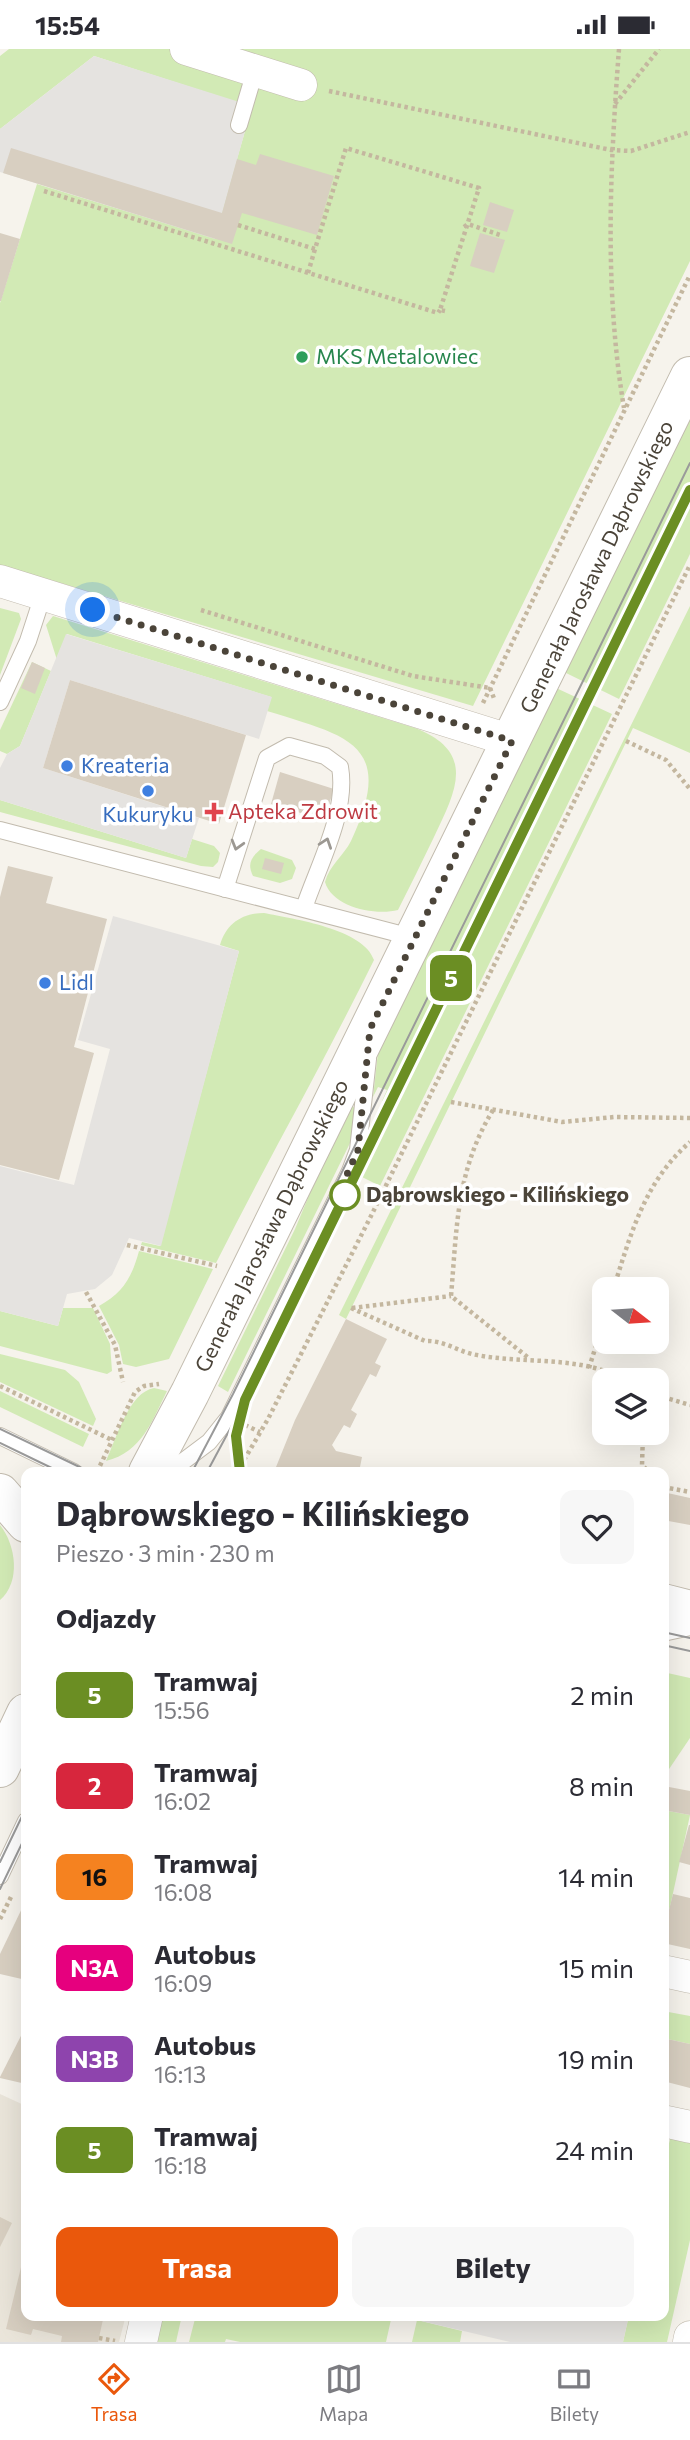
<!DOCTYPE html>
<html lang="pl">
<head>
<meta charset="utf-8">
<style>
  body { margin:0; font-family:Commissioner,sans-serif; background:#f7f7f7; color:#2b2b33; height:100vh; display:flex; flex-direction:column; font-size:26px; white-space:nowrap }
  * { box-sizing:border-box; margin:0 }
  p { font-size:23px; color:#7c7c81 }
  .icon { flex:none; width:38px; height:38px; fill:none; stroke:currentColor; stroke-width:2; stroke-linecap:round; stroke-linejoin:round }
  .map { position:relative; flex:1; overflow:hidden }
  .panel { position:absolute; left:21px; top:1418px; width:648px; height:854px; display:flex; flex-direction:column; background:#fff; border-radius:14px; box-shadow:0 7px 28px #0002 }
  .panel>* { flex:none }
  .badge { padding:0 14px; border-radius:10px; font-size:24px; line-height:46px }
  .needle { width:46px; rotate:107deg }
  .fabs { position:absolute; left:592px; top:1228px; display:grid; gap:14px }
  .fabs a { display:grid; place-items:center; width:77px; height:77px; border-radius:14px; background:#fff; box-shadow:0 7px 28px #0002; font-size:35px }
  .you { position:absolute; width:35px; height:35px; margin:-18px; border:5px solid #fff; border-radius:50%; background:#1a73e8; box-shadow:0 0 0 10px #1a73e833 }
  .map>.badge { position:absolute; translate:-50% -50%; box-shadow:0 0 0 4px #fff }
  h2 { padding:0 35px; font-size:26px; line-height:63px }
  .round { display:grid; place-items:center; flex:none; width:74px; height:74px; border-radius:14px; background:#f7f7f7 }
  .head { display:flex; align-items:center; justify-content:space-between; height:119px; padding:0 35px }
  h1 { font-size:33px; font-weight:700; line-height:52px }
  .cta { display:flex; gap:14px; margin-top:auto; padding:14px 35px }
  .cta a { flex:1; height:80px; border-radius:14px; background:#ea580c; color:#fff; font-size:28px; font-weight:700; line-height:80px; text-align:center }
  .cta a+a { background:#f7f7f7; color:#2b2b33 }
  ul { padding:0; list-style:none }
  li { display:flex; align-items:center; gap:21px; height:91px; padding:0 35px }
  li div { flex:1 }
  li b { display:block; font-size:26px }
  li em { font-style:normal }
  li .badge { min-width:77px; font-weight:700; text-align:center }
  .status { display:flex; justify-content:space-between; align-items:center; height:49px; padding:0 35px; background:#fff; direction:ltr }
  .status svg { height:19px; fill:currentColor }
  .tab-bar { display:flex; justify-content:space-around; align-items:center; height:98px; border-top:2px solid #e1e1e2; background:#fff; font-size:19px; color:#7c7c81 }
  .tab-bar a { display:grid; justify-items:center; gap:4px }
  .tab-bar .current { color:#ea580c }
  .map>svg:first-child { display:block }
</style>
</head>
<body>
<div class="status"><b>15:54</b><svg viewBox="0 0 49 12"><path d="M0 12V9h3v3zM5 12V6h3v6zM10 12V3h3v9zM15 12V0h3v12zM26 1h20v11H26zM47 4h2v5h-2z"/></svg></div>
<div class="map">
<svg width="690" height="2293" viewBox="0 0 690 2293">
  <rect width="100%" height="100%" fill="#f6f3ec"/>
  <!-- residential -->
  <path fill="#eae5da" d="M0 2045 26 2057V2266H126L119 2293H0Z"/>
  <!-- green -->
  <g fill="#d2eab5">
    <path d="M9 0H690V212L473 657 0 516V254L37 135 214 189 252 58 94 7 0 80V7Z"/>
    <path d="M690 362V505L619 650 562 622Z"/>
    <path d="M690 557V704L633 679 346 1270 339 1266Z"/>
    <path d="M0 559 19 564 21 570 0 626Z"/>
    <path d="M53 567 415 679C477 703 456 742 434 788 422 813 410 837 398 861 375 867 332 858 325 833 329 817 344 806 351 792 397 694 347 687 267 662L271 648 67 585 57 611 46 576Z"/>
    <path d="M32 613 51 622 20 697 7 705 0 702V681Z"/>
    <path d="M554 638 612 665 380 1137 360 1127 393 1058 382 1052 387 1041 378 1038 373 1048 378 1003Z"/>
    <path d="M0 751 186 809 192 790 214 797 220 804 218 813 213 818 201 817 0 763Z"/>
    <path d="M261 800 292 811 296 819 292 830 280 834 253 827C247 815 251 808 261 800Z"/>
    <path d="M264 864C294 870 364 880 374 911 324 1013 267 1112 216 1214L141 1196 142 1193 160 1197 239 902 220 896C226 875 242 864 264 864Z"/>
    <path d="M352 1056 355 1060 351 1092 228 1343 218 1337 295 1180 335 1084Z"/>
    <path d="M139 1202 213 1220 169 1310 136 1318 123 1315 119 1296 99 1257C123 1244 132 1228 139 1202Z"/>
    <path d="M63 1259H93L110 1295 112 1322 107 1325 0 1297V1262L58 1277Z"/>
    <path d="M0 1305 65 1321 79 1333 96 1370 93 1377 0 1333Z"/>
    <path d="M154 1339 167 1342C152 1372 142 1403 106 1412 116 1390 129 1343 154 1339Z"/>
    <path d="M0 1342 89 1385 83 1398 0 1358Z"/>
    <path d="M0 1476C16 1496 21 1533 0 1551Z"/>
    <path d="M663 1623 690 1629V1689L663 1729Z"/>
    <path d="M663 1761 690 1766 663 1890Z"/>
    <path d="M663 1962 690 1967V1995L663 1989Z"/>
    <path d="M671 2086 690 2090V2191L667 2293H623L629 2266H663V2119Z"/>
    <path d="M163 2266H182L176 2293H157Z"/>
    <path d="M196 2266H392L386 2293H240L226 2290 225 2293H189Z"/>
    <path d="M417 2271 462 2282 460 2293H412Z"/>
  </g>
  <!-- parking -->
  <g fill="#e5e3e0">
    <path d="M94 7 252 57 215 190 0 123V80Z"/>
    <path d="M66 585 272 648 259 690 70 631 43 719 199 769 186 809 0 751V719L7 705 20 697Z"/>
    <path d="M113 867 239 902 161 1197 129 1189 112 1226 95 1240 67 1245 58 1277 0 1262V1117L74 1136 110 1000 78 991Z"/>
    <path d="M396 2266H629L623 2293H510Z"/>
  </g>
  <!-- building -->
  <g fill="#d8cfc1">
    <path d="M11 99 222 164 237 110 256 116 260 105 334 127 317 186 242 164 232 195 3 124Z"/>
    <path d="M490 153 514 161 507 183 483 176Z"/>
    <path d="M0 184 20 190 1 252H0Z"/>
    <path d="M480 184 505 191 494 224 470 217Z"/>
    <path d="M32 613 45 619 35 645 21 639Z"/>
    <path d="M70 631 246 686 219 775 43 719Z"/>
    <path d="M280 723 334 740 324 771 271 755Z"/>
    <path d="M265 809 284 814 281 825 262 820Z"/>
    <path d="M8 817 53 828 46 854 107 870 74 998 94 1004 59 1131 0 1116V848Z"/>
    <path d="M346 1270 387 1290 375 1314 381 1317 376 1328 370 1325 351 1361 357 1365 350 1379 344 1376 332 1396 336 1402 362 1408 359 1423H274L295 1371Z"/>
    <path d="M663 1443 690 1449V1476L663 1471Z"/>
    <path d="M669 1738 690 1742V1766L663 1761V1742L667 1743Z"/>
    <path d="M689 1776H690V1816L679 1813Z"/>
    <path d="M673 1845 690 1849V1900L663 1894V1864L668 1865Z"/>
    <path d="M26 1851V1931L0 1925V1905Z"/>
    <path d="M26 1977V2035L0 2029V2028Z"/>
    <path d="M663 1989 690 1995V2039L663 2032Z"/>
    <path d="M0 2168 12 2174 0 2198Z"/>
    <path d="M23 2210H26V2266H104L98 2293H61L62 2287 33 2280 31 2286 6 2280Z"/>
  </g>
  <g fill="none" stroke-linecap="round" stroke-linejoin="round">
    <defs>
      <g id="service">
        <path d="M239 76 255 22"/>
        <path d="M0 653 28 592 43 546"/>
        <path d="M0 781 415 889"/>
        <path d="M225 840 267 709 289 697 325 707 340 718C348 763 318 817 304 859"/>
        <path d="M0 1387 74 1423"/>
        <path d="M169 1423 209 1393 229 1368 350 1122 358 1101 368 1010"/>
        <path d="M663 1584 690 1578"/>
        <path d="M0 1827 26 1772"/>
      </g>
      <g id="minor">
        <path d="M186 0 301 36"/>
        <path d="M0 532 512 692"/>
        <path d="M663 1922 690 1928"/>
        <path d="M663 2072 690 2078"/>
        <path d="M141 2293 147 2266"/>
        <path d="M689 2293 690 2288"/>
      </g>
      <g id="tertiary">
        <path d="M148 1423 190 1344 690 327"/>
        <path d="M0 1444 26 1474"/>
        <path d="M663 1554 690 1561"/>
        <path d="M0 1719 26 1664"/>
      </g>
    </defs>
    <!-- service casing -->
    <use href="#service" stroke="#c2bbae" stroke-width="18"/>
    <!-- minor casing -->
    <use href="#minor" stroke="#c2bbae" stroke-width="33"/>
    <!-- tertiary casing -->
    <use href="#tertiary" stroke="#c2bbae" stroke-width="40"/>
    <!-- path -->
    <g stroke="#c4b79f" stroke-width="4.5" stroke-dasharray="3.5 3.5" stroke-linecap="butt">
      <path d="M619 0C610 119 604 240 624 359"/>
      <path d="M329 42 611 101 631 102 690 83"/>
      <path d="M615 55 659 0"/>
      <path d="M44 142 438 264 440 261"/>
      <path d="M238 176 315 200 346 99 479 139 440 261 445 262"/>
      <path d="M464 178 468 175 500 186"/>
      <path d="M308 224 315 200"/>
      <path d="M201 561 413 627 490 639"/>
      <path d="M490 639 495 652"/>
      <path d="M483 654 690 226"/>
      <path d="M626 692 666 711 690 740"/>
      <path d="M451 1053 562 1073 614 1068 690 1069"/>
      <path d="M493 1061C456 1122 457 1178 451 1247L530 1310"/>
      <path d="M127 1196 217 1217"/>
      <path d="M613 1241C631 1185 644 1133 690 1093"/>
      <path d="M86 1243 115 1296 123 1333"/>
      <path d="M351 1259 425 1292C442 1291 456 1301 472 1305 521 1316 582 1305 627 1332"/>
      <path d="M352 1259 451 1247"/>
      <path d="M589 1319 604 1271"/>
      <path d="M0 1337 112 1391"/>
      <path d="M656 1346 690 1356"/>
      <path d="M245 1376 260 1383"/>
      <path d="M643 1384 642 1416 649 1423"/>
      <path d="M97 1423 135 1343 144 1337 159 1335"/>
      <path d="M237 1423 268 1370 371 1167 690 516"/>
      <path d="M663 1438 690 1443"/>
      <path d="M0 1870 12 1846"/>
      <path d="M99 2289 115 2292"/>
    </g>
    <!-- service -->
    <use href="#service" stroke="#fff" stroke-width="16"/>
    <!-- minor -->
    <use href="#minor" stroke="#fff" stroke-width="32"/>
    <!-- tertiary -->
    <use href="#tertiary" stroke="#fff" stroke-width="38"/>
    <!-- tram -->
    <g stroke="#9a9a9a" stroke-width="2">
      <path d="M238 1374 236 1403 240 1423"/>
      <path d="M0 1380 90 1423"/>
      <path d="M0 1394 60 1423"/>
      <path d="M192 1423 233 1345 690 414"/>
      <path d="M207 1423 237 1367 690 441"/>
      <path d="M663 1583 690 1589"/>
      <path d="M663 1596 690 1602"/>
      <path d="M0 1813 26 1759"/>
      <path d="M0 1840 26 1786"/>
    </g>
  </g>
  <!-- one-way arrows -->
  <defs><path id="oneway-chevron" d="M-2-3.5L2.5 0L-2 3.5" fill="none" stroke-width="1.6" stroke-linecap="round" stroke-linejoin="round" transform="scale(1.75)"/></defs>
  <g stroke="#9c9892">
    <use href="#oneway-chevron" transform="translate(326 794) rotate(-71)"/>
    <use href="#oneway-chevron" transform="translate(237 796) rotate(106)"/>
  </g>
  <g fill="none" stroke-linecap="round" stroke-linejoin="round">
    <defs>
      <path id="line" d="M240 1423 236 1387 245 1351 690 441"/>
    </defs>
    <!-- line casing -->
    <use href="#line" stroke="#fff" stroke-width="16"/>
    <!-- line -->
    <use href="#line" stroke="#6b8e23" stroke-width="10"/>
    <!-- walk -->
    <path stroke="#4b4439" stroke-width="7" stroke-dasharray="0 12.6" d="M93 561 512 692 370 980 358 1101 339 1143 345 1146"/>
  </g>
  <!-- markers -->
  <circle fill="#2e9e5b" stroke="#fff" stroke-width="2.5" cx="302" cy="308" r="7"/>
  <g fill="#3f7fe0" stroke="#fff" stroke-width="2.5">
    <circle cx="67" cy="717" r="7"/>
    <circle cx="148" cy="742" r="7"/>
    <circle cx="45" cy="934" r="7"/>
  </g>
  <path fill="#e0444e" stroke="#fff" stroke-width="2.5" d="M210.5 752.5h7v7h7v7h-7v7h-7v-7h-7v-7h7z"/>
  <circle fill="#fff" stroke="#6b8e23" stroke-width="3.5" cx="345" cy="1146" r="14"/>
  <g text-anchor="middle" stroke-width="7" stroke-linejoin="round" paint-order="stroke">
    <!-- leisure labels -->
    <g font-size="21" fill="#27864d" stroke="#fff" text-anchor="start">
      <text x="316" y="315">MKS Metalowiec</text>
    </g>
    <!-- street labels -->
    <g font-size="21" fill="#4b4439" stroke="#fff">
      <text transform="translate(597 518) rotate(-64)" y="7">Generała Jarosława Dąbrowskiego</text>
      <text transform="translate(272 1177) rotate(-64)" y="7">Generała Jarosława Dąbrowskiego</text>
    </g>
    <!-- shop labels -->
    <g font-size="21" fill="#366cbe" stroke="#fff" text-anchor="start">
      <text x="81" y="724">Kreateria</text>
      <text x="148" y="773" text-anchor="middle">Kukuryku</text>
      <text x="59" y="941">Lidl</text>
    </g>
    <!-- health labels -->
    <g font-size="21" fill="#be3a42" stroke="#fff" text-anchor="start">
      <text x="228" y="770">Apteka Zdrowit</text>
    </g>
    <!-- stop labels -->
    <g font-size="21" font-weight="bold" fill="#4b4439" stroke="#fff" text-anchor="start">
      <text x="366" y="1153">Dąbrowskiego - Kilińskiego</text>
    </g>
  </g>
</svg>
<div class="fabs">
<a><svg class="needle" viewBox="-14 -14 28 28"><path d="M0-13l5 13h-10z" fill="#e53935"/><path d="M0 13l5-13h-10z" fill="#7c7c81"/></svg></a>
<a><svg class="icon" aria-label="layers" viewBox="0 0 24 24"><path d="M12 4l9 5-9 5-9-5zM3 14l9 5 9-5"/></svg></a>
</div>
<div class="you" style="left:93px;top:561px"></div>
<b class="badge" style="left:451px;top:929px;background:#6b8e23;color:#fff">5</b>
<section class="panel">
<div class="head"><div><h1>Dąbrowskiego - Kilińskiego</h1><p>Pieszo · 3 min · 230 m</p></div><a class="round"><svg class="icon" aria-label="heart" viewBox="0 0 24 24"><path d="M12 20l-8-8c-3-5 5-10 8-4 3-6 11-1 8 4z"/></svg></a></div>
<h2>Odjazdy</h2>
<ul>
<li><span class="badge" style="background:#6b8e23;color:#fff">5</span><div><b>Tramwaj</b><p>15:56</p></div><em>2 min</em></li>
<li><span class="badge" style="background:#d7263d;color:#fff">2</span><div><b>Tramwaj</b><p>16:02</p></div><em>8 min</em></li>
<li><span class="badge" style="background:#f58220;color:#111">16</span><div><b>Tramwaj</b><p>16:08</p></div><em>14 min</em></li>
<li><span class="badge" style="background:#e6007e;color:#fff">N3A</span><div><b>Autobus</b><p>16:09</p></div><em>15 min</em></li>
<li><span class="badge" style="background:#8e44ad;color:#fff">N3B</span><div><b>Autobus</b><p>16:13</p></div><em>19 min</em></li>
<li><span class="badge" style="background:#6b8e23;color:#fff">5</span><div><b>Tramwaj</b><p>16:18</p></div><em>24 min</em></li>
</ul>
<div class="cta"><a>Trasa</a><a>Bilety</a></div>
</section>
</div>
<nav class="tab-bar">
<a class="current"><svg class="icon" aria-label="directions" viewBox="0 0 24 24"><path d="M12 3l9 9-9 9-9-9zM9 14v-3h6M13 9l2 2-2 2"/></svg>Trasa</a>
<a><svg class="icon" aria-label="map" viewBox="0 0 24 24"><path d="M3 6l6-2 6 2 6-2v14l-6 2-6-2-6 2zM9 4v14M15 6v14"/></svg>Mapa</a>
<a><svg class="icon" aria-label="tickets" viewBox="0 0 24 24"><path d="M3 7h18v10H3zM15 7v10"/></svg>Bilety</a>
</nav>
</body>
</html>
